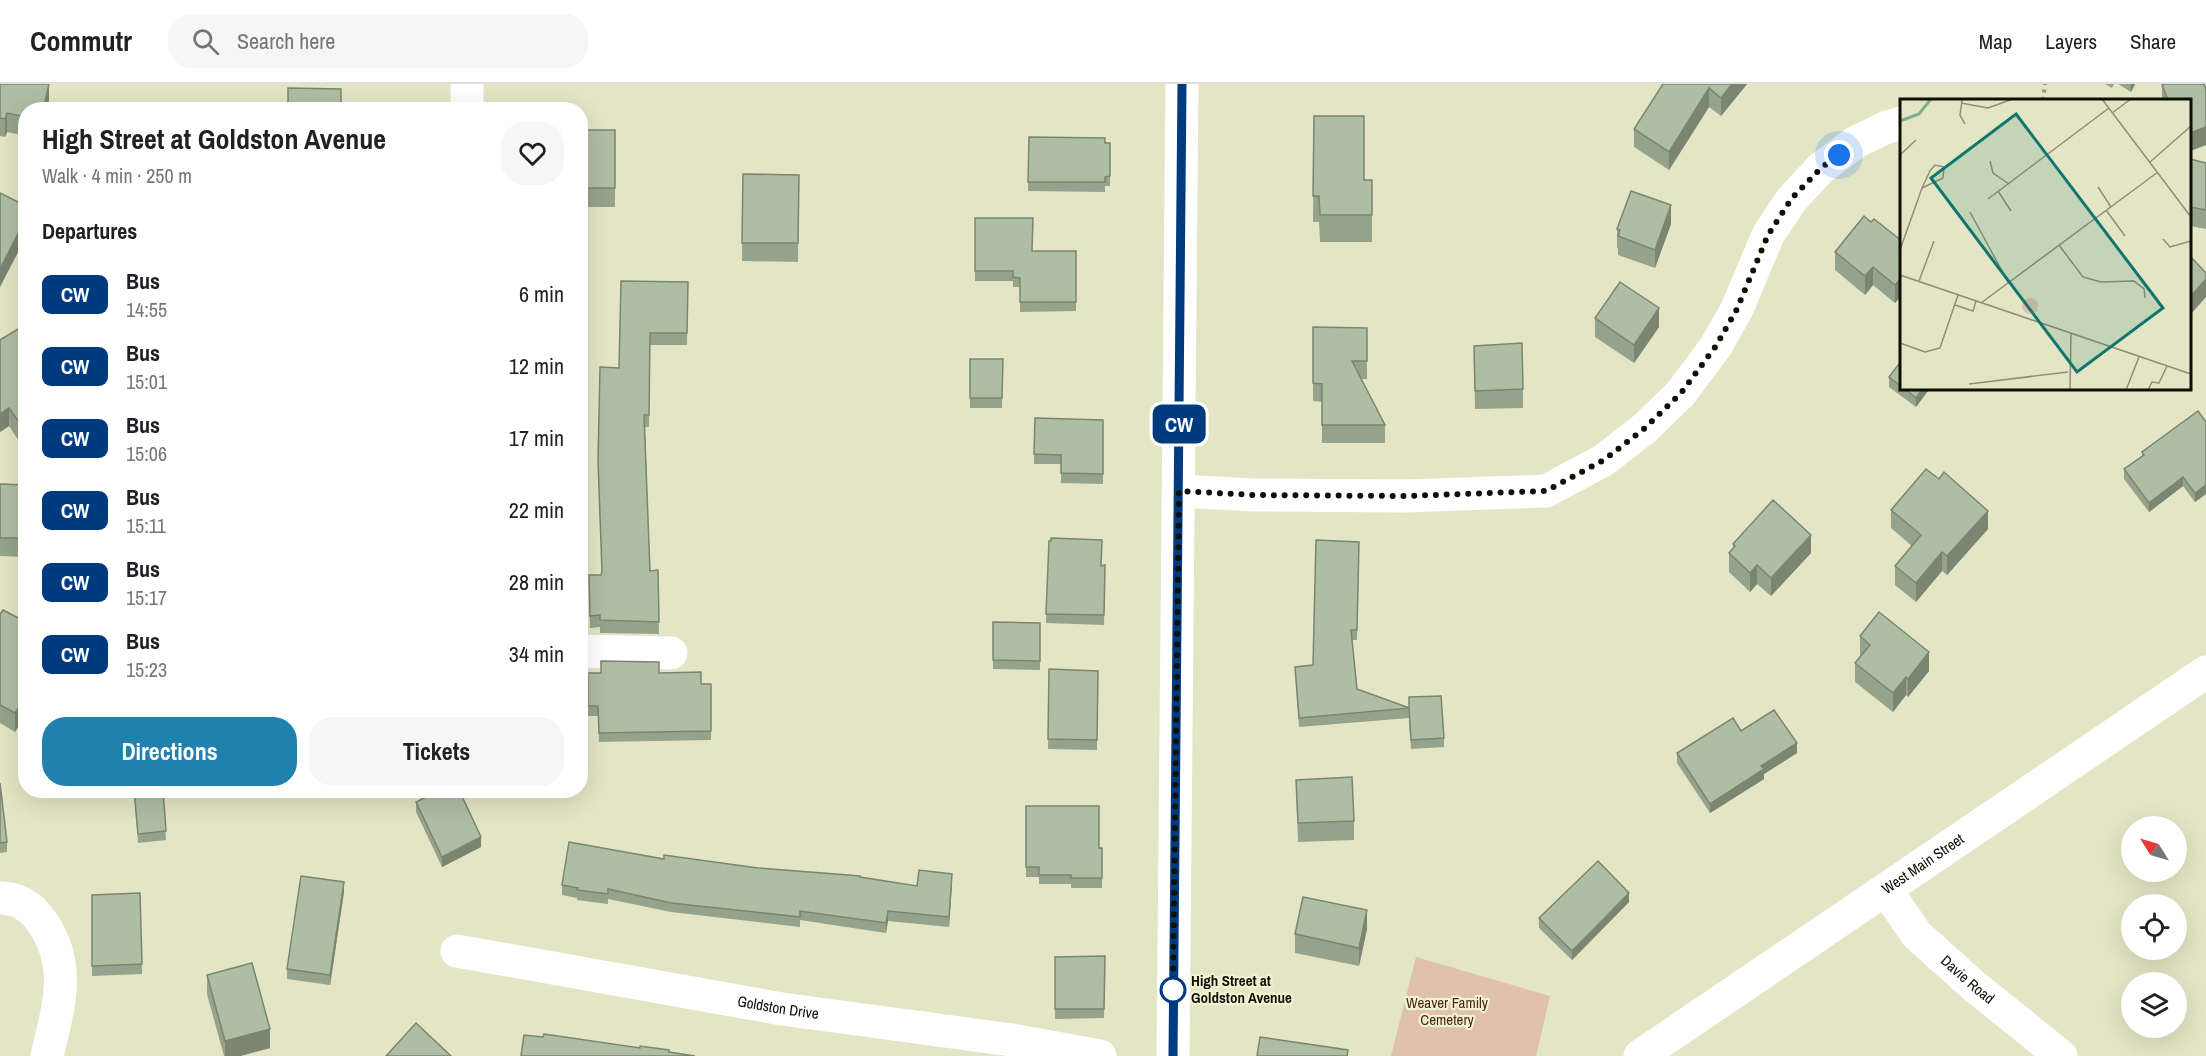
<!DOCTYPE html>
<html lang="en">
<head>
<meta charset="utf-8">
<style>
  body { margin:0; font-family:"Archivo Narrow",sans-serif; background:#f6f6f6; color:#202124; height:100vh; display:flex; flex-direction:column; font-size:22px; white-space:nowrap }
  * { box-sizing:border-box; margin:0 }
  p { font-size:20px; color:#757577 }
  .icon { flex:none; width:33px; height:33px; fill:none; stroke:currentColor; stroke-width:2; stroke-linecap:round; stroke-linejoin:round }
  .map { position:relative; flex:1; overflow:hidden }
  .details { position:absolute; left:18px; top:18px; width:570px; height:696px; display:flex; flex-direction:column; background:#fff; border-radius:24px; box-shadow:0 6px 24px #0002 }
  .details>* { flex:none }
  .badge { padding:0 12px; border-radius:9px; font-size:21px; line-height:39px }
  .needle { width:39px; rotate:307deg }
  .buttons { position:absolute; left:2121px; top:732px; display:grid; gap:12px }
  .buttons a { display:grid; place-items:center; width:66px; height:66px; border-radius:50%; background:#fff; box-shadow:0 6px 24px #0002; font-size:30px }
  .you { position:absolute; width:30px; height:30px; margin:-15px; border:4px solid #fff; border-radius:50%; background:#1a73e8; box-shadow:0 0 0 9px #1a73e833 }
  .map>.badge { position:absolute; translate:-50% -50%; box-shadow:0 0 0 3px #fff }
  h2 { padding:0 24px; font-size:22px; line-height:54px }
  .round { display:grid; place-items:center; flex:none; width:63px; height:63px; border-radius:24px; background:#f6f6f6 }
  .summary { display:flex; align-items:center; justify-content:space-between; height:102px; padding:0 24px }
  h1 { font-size:28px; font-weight:700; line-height:45px }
  .button { display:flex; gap:12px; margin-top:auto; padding:12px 24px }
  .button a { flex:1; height:69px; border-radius:24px; background:#1f81ac; color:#fff; font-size:24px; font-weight:700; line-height:69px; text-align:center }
  .button a+a { background:#f6f6f6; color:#202124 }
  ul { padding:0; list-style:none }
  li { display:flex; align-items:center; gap:18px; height:72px; padding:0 24px }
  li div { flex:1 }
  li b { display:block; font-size:22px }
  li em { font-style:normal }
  li .badge { min-width:66px; font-weight:700; text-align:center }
  header { display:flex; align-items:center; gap:36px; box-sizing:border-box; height:84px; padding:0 30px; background:#fff; border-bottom:2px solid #e0e0e0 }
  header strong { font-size:28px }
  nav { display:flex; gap:33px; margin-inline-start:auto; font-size:21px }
  .search { width:420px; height:54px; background:#f6f6f6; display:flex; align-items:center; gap:15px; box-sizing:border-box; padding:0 21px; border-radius:24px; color:#757577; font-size:22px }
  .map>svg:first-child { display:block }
</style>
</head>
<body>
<header>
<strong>Commutr</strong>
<div class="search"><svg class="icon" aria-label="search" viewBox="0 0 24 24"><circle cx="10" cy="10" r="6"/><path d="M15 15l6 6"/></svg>Search here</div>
<nav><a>Map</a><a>Layers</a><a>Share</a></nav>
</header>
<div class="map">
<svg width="2206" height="972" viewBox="0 0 2206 972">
  <rect width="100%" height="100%" fill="#e4e5c5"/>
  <!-- green -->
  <path fill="#e0c1ac" d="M1416 873 1550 912 1536 972H1391Z"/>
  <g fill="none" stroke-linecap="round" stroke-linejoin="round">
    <!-- path -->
    <path stroke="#95957d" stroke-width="4" stroke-dasharray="3 4.5" stroke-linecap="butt" d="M2043 16 2045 0"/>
    <!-- minor -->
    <g stroke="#fff" stroke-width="33">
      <path d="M467 26V0"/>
      <path d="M1179 407 1254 411 1405 412 1546 407 1604 376 1645 344 1681 309 1716 262 1737 225 1768 151 1792 115 1821 84 1856 58 1887 43 1902 39"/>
      <path d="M580 567 671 569"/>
      <path id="s1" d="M1886 806 1917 851 1974 902 2061 972"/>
      <path d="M0 814C19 814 32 823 42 838 73 883 58 923 47 972"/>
      <path id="s2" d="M457 867 782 925 1012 956 1100 972"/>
      <path d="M1173 972 1182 0"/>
    </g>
    <!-- major -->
    <path stroke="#fff" stroke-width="33" id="s3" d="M1640 972 2206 588"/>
  </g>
  <!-- wall -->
  <g fill="#96a38c">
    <path d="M0 0H49V16L26 26V52L7 48 5 53 0 52Z"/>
    <path d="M1663 0H1747L1721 32 1709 23 1669 86 1634 63V45Z"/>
    <path d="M2105 0H2114L2112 4Z"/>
    <path d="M2118 0H2135L2131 8Z"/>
    <path d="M2162 1 2206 5V61L2190 67V16H2162Z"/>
    <path d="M1314 32 1364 96H1372V158H1320L1319 138H1313Z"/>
    <rect x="580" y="46" width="35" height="77"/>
    <path d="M1029 53 1110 59V102H1105V108L1028 107Z"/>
    <path d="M2190 75 2206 79V145L2190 142Z"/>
    <path d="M743 90 799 91 798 178 742 177Z"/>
    <path d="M975 134 1032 167H1076V227L1020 228V203H1013V197H975Z"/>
    <path d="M1671 140 1655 184 1618 171V164H1617V145Z"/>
    <path d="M1902 157V211L1895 219 1873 201 1865 211 1835 186V168Z"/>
    <path d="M688 198 687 261H650L649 343H645L650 487 658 486 659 550 600 549V543L590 544 589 503 601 491 602 489 619 284Z"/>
    <path d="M1595 234 1659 243 1634 279 1595 253Z"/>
    <path d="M1313 243 1367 244V295H1361L1385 341V359H1322V318L1313 317Z"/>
    <path d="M26 256 23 363 9 342 0 348Z"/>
    <path d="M1474 262 1523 305V324L1475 325Z"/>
    <path d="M970 275H1003L1002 324H970Z"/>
    <path d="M1902 276V304H1930L1916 323 1889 303V293Z"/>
    <path d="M1035 334 1103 336V400L1061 399V380H1034Z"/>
    <path d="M2206 338V410L2195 418 2183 402 2149 428 2124 395V385L2142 372V368Z"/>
    <path d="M0 400 25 420 24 473 0 472Z"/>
    <path d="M1891 426 1988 445 1947 491 1942 487 1916 518 1895 501V482L1912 462 1891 444Z"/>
    <path d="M1049 457 1102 482 1105 481 1104 541 1046 539Z"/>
    <path d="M1359 458 1357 556H1352L1357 605 1409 623V613L1444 654V663L1411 665 1409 634 1299 643 1295 583 1313 581Z"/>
    <path d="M1733 460 1811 469 1771 512 1757 500 1750 508 1729 488V469L1733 465Z"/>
    <path d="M0 530 26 538 15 648 0 639Z"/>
    <path d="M993 538 1040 539V586L993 585Z"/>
    <path d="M1860 552 1929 587 1908 613 1906 611 1893 628 1855 598V579L1861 572 1860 571Z"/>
    <path d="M1049 585 1098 587 1097 666 1048 665Z"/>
    <path d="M588 589H659L701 600H711V656L599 658 598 632H588Z"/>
    <path d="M1741 647 1797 669 1764 690V695L1710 729 1677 679V669Z"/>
    <path d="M1296 696 1354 737V756L1298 758Z"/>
    <path d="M0 699 7 758V768L0 769Z"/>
    <path d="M134 706H163L166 756 138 759Z"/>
    <path d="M416 718 481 763 442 783 416 728Z"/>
    <path d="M1026 722 1099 764H1102V804H1071V800H1039V793H1026Z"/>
    <path d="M664 775 860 793 917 802 952 799 949 843 888 837 886 849 800 836V843L671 828 608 815V820L577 816V814L562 811V801Z"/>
    <path d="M344 808 330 901 287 895V885Z"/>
    <path d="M92 811 142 880V890L92 892Z"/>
    <path d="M1629 818 1572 876 1539 844V834Z"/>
    <path d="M1367 845 1359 882 1295 869V850Z"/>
    <path d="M1105 872 1104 934 1055 935V873Z"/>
    <path d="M207 891 270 964 240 972H224L207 910Z"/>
  </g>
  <!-- shaded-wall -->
  <g fill="#7a8572">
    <path d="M49 0V16L47 26H43Z"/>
    <path d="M1732 0H1747L1721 32V14Z"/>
    <path d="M2131 0H2135L2131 8Z"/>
    <path d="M1709 4V23L1669 86V68Z"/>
    <path d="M7 29V48L5 53V35Z"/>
    <path d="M2206 43V61L2190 67V49Z"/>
    <path d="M1671 121V140L1655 184V166Z"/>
    <path d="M26 134V153L0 203V185Z"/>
    <path d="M1873 183V201L1865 211V192Z"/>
    <path d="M1902 193V211L1895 219V201Z"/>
    <path d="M2206 195V213L2190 231V213Z"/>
    <path d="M1659 224V243L1634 279V261Z"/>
    <path d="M1923 304H1930L1916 323V314Z"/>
    <path d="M9 324V342L0 348V330Z"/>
    <path d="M26 342V361L23 363V344Z"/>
    <path d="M2183 393V402L2149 428V419Z"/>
    <path d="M2206 401V410L2195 418V409Z"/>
    <path d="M1988 427V445L1947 491V472Z"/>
    <path d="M1811 451V469L1771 512V494Z"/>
    <path d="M1942 468V487L1916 518V499Z"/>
    <path d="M1757 481V500L1750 508V489Z"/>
    <path d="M1929 568V587L1908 613V595Z"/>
    <path d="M1906 593V611L1893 628V609Z"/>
    <path d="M26 612V631L15 648V629Z"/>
    <path d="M1797 659V669L1764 690V695L1710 729V720L1761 682Z"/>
    <path d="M481 753V763L442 783V773Z"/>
    <path d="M952 790V799L949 843V833Z"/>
    <path d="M344 798V808L330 901V891Z"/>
    <path d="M1629 809V818L1572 876V867Z"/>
    <path d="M1367 826V845L1359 882V864Z"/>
    <path d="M888 827V837L886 849V839Z"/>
    <path d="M270 945V964L240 972H225V957Z"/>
  </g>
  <!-- building -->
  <g fill="#aebea3" stroke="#7a8572" stroke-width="1.5">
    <path d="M0 0H49L43 26H26V33L7 29 5 35 0 34Z"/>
    <path d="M1663 0H1732L1721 14 1709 4 1669 68 1634 45Z"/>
    <path d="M2165 0H2204L2206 5V43L2190 49V16H2168L2162 1Z"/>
    <path d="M288 4 341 5V26H288Z"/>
    <path d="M1314 32H1364V96H1372V131H1320L1319 112H1313Z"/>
    <rect x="580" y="46" width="35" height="58"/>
    <path d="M1029 53 1105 54V59H1110V92L1105 93V98H1028Z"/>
    <path d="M2190 75 2206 79V126L2190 123Z"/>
    <path d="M743 90 799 91 798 159H742Z"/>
    <path d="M1631 107 1671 121 1655 166 1618 152 1620 146 1617 145Z"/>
    <path d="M0 109 26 122V134L0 185Z"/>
    <path d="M1864 132 1871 138 1874 135 1902 157V193L1895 201 1873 183 1865 192 1835 168Z"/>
    <path d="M975 134H1033L1032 167H1076V218H1020V194L1013 193V187H975Z"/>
    <path d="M2190 172 2206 189V195L2190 213Z"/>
    <path d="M621 197 688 198 687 249H650L649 331H644L650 487 658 486 659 538 600 536V531L590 532 589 491H601L602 487 598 377 600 283 619 284Z"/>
    <path d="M1620 198 1659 224 1634 261 1595 234Z"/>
    <path d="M1313 243 1367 244V277H1352L1385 341H1322V300L1313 299Z"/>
    <path d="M18 245 26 256V342L23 344 9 324 0 330V256Z"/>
    <path d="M1522 259 1523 305 1475 307 1474 262Z"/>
    <path d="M970 275H1003L1002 314H970Z"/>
    <path d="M1902 276V303L1889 293Z"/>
    <path d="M1904 304H1923L1916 314Z"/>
    <path d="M2198 327 2206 338V401L2195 409 2183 393 2149 419 2124 385 2144 371 2142 368Z"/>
    <path d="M1035 334 1103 336V390L1061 389V371L1034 370Z"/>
    <path d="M1926 385 1939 395 1944 388 1988 427 1947 472 1942 468 1916 499 1895 482 1921 451 1891 426Z"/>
    <path d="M0 400 25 401 24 454H0Z"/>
    <path d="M1773 416 1811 451 1771 494 1757 481 1750 489 1729 469 1735 462 1733 460Z"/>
    <path d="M1051 454 1102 456 1101 482 1105 481 1104 531 1046 530 1049 457H1051Z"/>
    <path d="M1316 456 1359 458 1357 546H1351L1357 605 1409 624V613L1441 612 1444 654 1411 656 1409 624 1299 634 1295 583 1313 581Z"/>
    <path d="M3 526 26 538V612L15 629 0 621V530Z"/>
    <path d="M1879 528 1929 568 1908 595 1906 593 1893 609 1855 579 1870 561 1860 552Z"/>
    <path d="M993 538 1040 539V577L993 576Z"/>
    <path d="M601 577 659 578V589L701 588V600H711V647L599 649 598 622H588V589H601Z"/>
    <path d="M1049 585 1098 587 1097 656 1048 655Z"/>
    <path d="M1774 626 1797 659 1761 682 1764 685 1710 720 1677 669 1733 634 1741 647Z"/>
    <path d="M1352 693 1354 737 1298 739 1296 696Z"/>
    <path d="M0 699 7 758 0 759Z"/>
    <path d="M134 706H163L166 747 138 750Z"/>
    <path d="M440 706H459L481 753 442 773 416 718Z"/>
    <path d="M1026 722H1099V764H1102V794H1071V791H1039V783H1026Z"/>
    <path d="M569 758 664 775V771L758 784 860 792V793L917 802 919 786 952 790 949 833 888 827 886 839 800 827V833L671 819 608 805V810L577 806 578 804 562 801Z"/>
    <path d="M1598 777 1629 809 1572 867 1539 834Z"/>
    <path d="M301 792 344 798 330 891 287 885Z"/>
    <path d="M140 809 142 880 92 882V811Z"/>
    <path d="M1303 813 1367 826 1359 864 1295 850Z"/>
    <path d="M1105 872 1104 925H1055V873Z"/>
    <path d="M252 879 270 945 225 957 207 891Z"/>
    <path d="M416 939 451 972H386Z"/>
    <path d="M544 950 640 964V962L669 966V968L695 972H521L524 951 543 953Z"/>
    <path d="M1260 953 1348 966 1347 972H1257Z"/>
  </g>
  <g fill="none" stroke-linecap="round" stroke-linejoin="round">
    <defs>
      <path id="line" d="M1173 972 1182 0"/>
    </defs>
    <!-- line casing -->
    <use href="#line" stroke="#fff" stroke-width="14"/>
    <!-- line -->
    <use href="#line" stroke="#003b80" stroke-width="9"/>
    <!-- walk -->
    <path stroke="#0f0f05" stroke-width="6" stroke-dasharray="0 10.8" d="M1173 906 1179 407 1254 411 1405 412 1546 407 1604 376 1645 344 1681 309 1716 262 1737 225 1768 151 1792 114 1821 84 1839 71"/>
  </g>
  <!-- markers -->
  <circle fill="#fff" stroke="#003b80" stroke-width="3" cx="1173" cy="906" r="12"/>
  <g text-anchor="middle" stroke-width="4.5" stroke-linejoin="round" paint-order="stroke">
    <!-- street labels -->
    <g font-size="15" fill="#0f0f05" stroke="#f2f2d2">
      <text dy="5" stroke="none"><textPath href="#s3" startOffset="342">West Main Street</textPath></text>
      <text dy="5" stroke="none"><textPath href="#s1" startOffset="122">Davie Road</textPath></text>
      <text dy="5" stroke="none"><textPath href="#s2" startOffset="326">Goldston Drive</textPath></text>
    </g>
    <!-- stop labels -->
    <g font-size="15" font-weight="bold" fill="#0f0f05" stroke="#f2f2d2" text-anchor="start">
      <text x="1191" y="902">High Street at<tspan x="1191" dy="17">Goldston Avenue</tspan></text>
    </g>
    <!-- park labels -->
    <g font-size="15" fill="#4a2a10" stroke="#f2f2d2">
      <text x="1447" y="924">Weaver Family<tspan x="1447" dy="17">Cemetery</tspan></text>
    </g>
  </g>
  <!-- overview -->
  <g transform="translate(1900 15)">
    <rect width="291" height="291" fill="#e4e5c5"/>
    <path d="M122 207a8 8 0 1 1 16 0a8 8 0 1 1-16 0Z" fill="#e0c1ac"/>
    <path fill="none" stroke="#7cb091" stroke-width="3" d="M0 22 19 15 31 0"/>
    <path fill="none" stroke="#8f8f78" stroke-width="1.5" d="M202 0 291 118M62 1 60 16 65 25M61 4 88 9 113 0M212 14 231 0M0 56 16 41M90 62 93 74 109 85M250 63 291 27M198 88 211 108M98 92 111 112M88 100 209 9M206 111 225 137M70 113 108 183M263 140 270 148 291 142M159 146 183 178 201 183 234 182 244 190 245 199M0 151 22 89 30 72 35 66 44 68 43 79 22 89M0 176 291 275M19 182 34 142M81 204 258 73M55 206 73 212 76 202M0 244 25 253 40 249 58 196M69 285 168 273M170 291 171 234M226 291 239 258M248 291 252 283 259 284 267 267"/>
    <path fill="#0f766e" fill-opacity="0.15" stroke="#0f766e" stroke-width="3" d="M116 15 263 209 177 273 31 79Z"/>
    <rect width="291" height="291" fill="none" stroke="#0f0f05" stroke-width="3"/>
  </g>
</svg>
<div class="buttons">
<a><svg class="needle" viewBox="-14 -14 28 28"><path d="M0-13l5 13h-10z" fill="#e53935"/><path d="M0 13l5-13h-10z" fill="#757577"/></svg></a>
<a><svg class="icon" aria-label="locate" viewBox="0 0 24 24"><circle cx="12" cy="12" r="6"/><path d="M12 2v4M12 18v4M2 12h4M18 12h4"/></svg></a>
<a><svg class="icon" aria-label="layers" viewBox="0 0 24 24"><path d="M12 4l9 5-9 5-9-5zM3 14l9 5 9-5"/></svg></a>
</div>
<div class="you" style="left:1839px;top:71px"></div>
<b class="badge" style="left:1179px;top:340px;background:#003b80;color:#fff">CW</b>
<section class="details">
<div class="summary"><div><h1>High Street at Goldston Avenue</h1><p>Walk · 4 min · 250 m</p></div><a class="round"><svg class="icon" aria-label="heart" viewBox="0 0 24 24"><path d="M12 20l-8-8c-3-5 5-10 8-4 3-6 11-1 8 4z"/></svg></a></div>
<h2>Departures</h2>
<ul>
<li><span class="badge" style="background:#003b80;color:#fff">CW</span><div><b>Bus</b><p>14:55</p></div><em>6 min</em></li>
<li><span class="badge" style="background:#003b80;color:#fff">CW</span><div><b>Bus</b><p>15:01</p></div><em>12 min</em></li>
<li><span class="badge" style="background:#003b80;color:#fff">CW</span><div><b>Bus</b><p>15:06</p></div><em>17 min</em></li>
<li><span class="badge" style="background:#003b80;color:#fff">CW</span><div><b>Bus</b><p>15:11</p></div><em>22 min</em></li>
<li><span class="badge" style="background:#003b80;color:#fff">CW</span><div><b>Bus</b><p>15:17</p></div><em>28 min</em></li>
<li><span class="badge" style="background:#003b80;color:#fff">CW</span><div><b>Bus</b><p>15:23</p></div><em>34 min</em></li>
</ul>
<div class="button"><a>Directions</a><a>Tickets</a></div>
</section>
</div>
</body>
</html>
